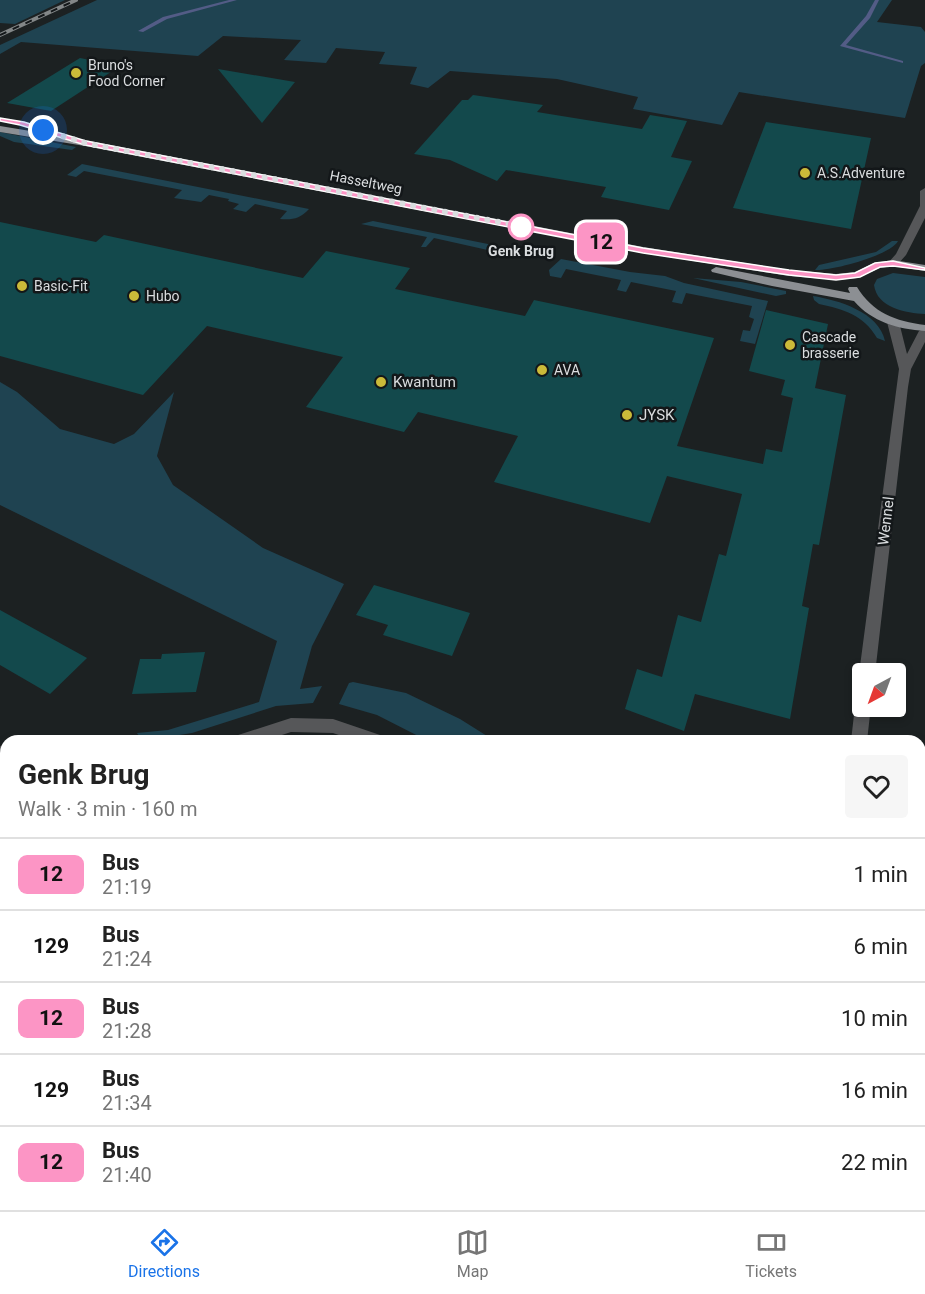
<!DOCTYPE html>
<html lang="en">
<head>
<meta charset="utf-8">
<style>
  body { margin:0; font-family:Roboto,sans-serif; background:#f6f6f6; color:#222; height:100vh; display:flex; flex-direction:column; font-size:22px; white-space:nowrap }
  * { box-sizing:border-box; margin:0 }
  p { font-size:20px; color:#767676 }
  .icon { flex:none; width:33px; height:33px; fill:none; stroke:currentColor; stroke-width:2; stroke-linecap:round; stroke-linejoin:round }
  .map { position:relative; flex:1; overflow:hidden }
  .panel { position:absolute; left:0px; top:735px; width:926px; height:476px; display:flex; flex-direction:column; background:#fff; border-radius:18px 18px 0 0; box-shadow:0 3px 9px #0003 }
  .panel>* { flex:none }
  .badge { padding:0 12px; border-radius:9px; font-size:21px; line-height:39px }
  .needle { width:39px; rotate:221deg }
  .controls { position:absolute; left:852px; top:663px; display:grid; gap:12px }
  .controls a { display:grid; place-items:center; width:54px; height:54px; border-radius:6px; background:#fff; box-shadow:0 3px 9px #0003; font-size:30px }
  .you { position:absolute; width:30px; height:30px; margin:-15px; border:4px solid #fff; border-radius:50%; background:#1a73e8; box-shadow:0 0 0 9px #1a73e833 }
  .map>.badge { position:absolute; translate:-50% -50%; box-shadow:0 0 0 3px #fff }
  .round { display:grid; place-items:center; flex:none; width:63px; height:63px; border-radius:6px; background:#f6f6f6 }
  .headline { display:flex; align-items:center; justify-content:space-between; height:102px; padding:0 18px }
  h1 { font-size:28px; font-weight:700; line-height:45px }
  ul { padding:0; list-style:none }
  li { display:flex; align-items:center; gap:18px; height:72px; padding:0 18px; border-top:2px solid #e0e0e0 }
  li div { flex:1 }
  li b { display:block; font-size:22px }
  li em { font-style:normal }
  li .badge { min-width:66px; font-weight:700; text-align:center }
  .menu { display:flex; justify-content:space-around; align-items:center; height:84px; border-top:2px solid #e0e0e0; background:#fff; font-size:16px; color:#767676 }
  .menu a { display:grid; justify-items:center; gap:3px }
  .menu .current { color:#1a73e8 }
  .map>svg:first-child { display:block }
</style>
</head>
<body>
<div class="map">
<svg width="925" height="1210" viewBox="0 0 925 1210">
  <rect width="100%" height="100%" fill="#1c2122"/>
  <!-- green -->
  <g fill="#1f4351">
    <path d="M0 0H65L15 24 0 23Z"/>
    <path d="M97 0H892L877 22 921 27 925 32V63L921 66 905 118 739 92 722 125 633 109 638 97 557 79 450 71 428 88 410 84 417 67 379 64 385 52 336 48 326 63 284 60 301 40 223 36 198 56 21 42 0 54V45Z"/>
    <path d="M0 132 76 147 72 150 14 142 0 136Z"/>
    <path d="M82 164 309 209C300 219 292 220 280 219L287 211 255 204 246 212 233 209 239 204 228 201 229 199 209 195 201 202 174 198 182 190 84 171 76 177 67 175Z"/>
    <path d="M373 221 508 248 510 255 434 238 426 247H421L427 237 361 224Z"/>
    <path d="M892 241H898C891 255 832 271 815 270L819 265 876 252Z"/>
    <path d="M561 259 630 272 665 276 684 283 768 301 755 344 740 341 743 330 750 331 754 319 749 317 752 306 686 293 682 304 672 302 676 291 631 282 626 292 617 290 621 280 566 269 561 278 550 276 549 270Z"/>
    <path d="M893 273 925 277V314C906 313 877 308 874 285L877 279Z"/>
    <path d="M693 278 741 282 786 291V294L776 296Z"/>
    <path d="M813 296C838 300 879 312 885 341L877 338C864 315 843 309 819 304L814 300Z"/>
    <path d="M0 382 17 392 60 429 114 444 134 434 174 392 157 456 173 485 263 548 344 584 312 646 300 689 322 686 313 703 276 706 192 733 142 741 137 733 168 730 259 702 277 641 0 505Z"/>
    <path d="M353 682 406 693 460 719 495 741H428L377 715 339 704 349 683Z"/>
    <path d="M920 1008 925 1012V1210H847V1205L920 1204Z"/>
  </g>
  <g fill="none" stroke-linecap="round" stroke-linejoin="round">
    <!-- stream -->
    <g fill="#535c86" fill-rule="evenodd">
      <path d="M229 0H237L167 19 143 32 138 31 163 17Z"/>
      <path d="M875 0H879L870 18 846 45 903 61V63L840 46 866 16Z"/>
    </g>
  </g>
  <!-- building -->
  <g fill="#13494c">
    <path d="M80 58 120 66 51 111 7 103Z"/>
    <path d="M218 69 295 82 262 123Z"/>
    <path d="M473 95 543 105 537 112 642 129 650 115 687 121 671 157 692 161 669 210 601 197 606 187 506 170 497 181 450 160 414 154 462 100H468Z"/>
    <path d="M766 122 871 138 851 229 733 208Z"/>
    <path d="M0 222 96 242 104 235 303 278 326 251 410 268 395 289 525 316 534 300 714 338 677 446 763 464 766 449 782 452 793 398 781 395 785 380 749 371 766 310 828 324 815 388 846 395 819 545 813 544 802 606 809 608 790 719 695 694 684 731 625 709 637 669 662 677 678 615 701 622 719 554 726 556 742 494 667 476 650 523 494 482 518 436 418 412 404 432 306 407 343 357 207 326 143 395 0 356Z"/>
    <path d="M374 585 470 613 452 656 383 635 388 625 356 615Z"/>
    <path d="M0 610 87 658 50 694 0 665Z"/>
    <path d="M205 652 196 692 132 694 140 659H161L162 654Z"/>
  </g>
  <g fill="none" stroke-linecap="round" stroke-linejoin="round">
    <!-- minor -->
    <g fill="#565759" fill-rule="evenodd">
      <path d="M925 188V218L906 255 897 265H889L888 263 896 254 920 206V191Z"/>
      <path d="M893 319 899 322 907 354 919 331 925 328V342L911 369 908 387 875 674H862V679L859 674 899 369 887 322Z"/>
      <path d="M862 699V706H871L867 741H851L855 706 857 701Z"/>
      <path d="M291 718 333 719 383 736 385 741H356L333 733 291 732 264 741H233L235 736Z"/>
      <path d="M0 746 6 748V763L0 761Z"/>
      <path d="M920 989 925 991V1012L920 1010Z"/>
      <path d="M87 1204H110L113 1210H89Z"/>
      <path d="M786 1204H809V1210H785Z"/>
    </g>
    <!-- major -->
    <g fill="#8c8f93" fill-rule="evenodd">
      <path d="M0 126 85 140 643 247 789 270 836 274 855 272 874 263 893 260 925 265V271L893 266 880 268 857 278 836 280 789 276 643 253 85 146 0 132Z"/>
      <path d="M716 267 850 293 848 289 849 287H857C873 313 895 321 925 325V331C898 329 872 322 854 301L772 286 712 272 711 270Z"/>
    </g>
    <defs>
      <path id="rail" d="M0 35 76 0"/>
    </defs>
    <!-- rail casing -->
    <use href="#rail" stroke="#838788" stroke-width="4"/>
    <!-- rail -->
    <use href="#rail" stroke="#131719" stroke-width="2" stroke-dasharray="7" stroke-linecap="butt"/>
  </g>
  <!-- line -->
  <path fill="#fc95c5" stroke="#fff" stroke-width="1.5" d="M0 118 24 122 86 141 643 248 789 270 836 275 855 273 875 263 893 261 925 268V270L893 266 880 267 860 277 836 280 789 275 643 253 85 145 20 125 0 121Z"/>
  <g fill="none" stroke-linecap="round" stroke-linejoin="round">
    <!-- walk -->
    <path stroke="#dadddf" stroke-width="6" stroke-dasharray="0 10.8" d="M43 130 85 143 525 227H521"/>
  </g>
  <!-- markers -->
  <g fill="#cbba39" stroke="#131719" stroke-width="2">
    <circle cx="76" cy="73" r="6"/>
    <circle cx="805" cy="173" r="6"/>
    <circle cx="22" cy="286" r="6"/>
    <circle cx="134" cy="296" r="6"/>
    <circle cx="790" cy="345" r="6"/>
    <circle cx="542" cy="370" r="6"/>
    <circle cx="381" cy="382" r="6"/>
    <circle cx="627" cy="415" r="6"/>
  </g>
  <circle fill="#fff" stroke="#fc95c5" stroke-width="3" cx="521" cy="227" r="12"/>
  <g text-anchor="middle" stroke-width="5" stroke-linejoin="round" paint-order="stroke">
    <!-- far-poi labels -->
    <g font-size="14" fill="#dadddf" stroke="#131719" text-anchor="start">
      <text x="88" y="70">Bruno's<tspan x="88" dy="16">Food Corner</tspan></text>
      <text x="817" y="178">A.S.Adventure</text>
      <text x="34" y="291">Basic-Fit</text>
      <text x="146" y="301">Hubo</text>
      <text x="802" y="342">Cascade<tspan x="802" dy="16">brasserie</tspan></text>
      <text x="554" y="375">AVA</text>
    </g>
    <!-- far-street labels -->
    <g font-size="14" fill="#dadddf" stroke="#131719">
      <text transform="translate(366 182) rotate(11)" y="5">Hasseltweg</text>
    </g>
    <!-- far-stop labels -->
    <g font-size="14" font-weight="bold" fill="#dadddf" stroke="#131719">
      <text x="521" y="256">Genk Brug</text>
    </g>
    <!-- poi labels -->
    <g font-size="15" fill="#dadddf" stroke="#131719" text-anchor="start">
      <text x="393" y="387">Kwantum</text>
      <text x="639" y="420">JYSK</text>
    </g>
    <!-- street labels -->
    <g font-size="15" fill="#dadddf" stroke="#131719">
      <text transform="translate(886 521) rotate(-83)" y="5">Wennel</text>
    </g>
  </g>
</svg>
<div class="controls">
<a><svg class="needle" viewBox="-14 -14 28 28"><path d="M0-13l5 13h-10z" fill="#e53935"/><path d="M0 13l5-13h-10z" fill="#767676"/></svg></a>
</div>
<div class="you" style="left:43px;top:130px"></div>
<b class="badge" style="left:601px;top:242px;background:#fc95c5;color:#111">12</b>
<section class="panel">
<div class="headline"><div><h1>Genk Brug</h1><p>Walk · 3 min · 160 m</p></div><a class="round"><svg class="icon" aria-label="heart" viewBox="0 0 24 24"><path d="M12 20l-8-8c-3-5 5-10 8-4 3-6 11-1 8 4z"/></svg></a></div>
<ul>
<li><span class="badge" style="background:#fc95c5;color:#111">12</span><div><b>Bus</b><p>21:19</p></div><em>1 min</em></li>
<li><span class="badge" style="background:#fff;color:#111">129</span><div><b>Bus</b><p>21:24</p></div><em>6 min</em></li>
<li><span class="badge" style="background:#fc95c5;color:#111">12</span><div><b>Bus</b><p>21:28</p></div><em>10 min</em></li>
<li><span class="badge" style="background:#fff;color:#111">129</span><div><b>Bus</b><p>21:34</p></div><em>16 min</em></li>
<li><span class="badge" style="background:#fc95c5;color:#111">12</span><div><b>Bus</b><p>21:40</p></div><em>22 min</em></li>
</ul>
</section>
</div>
<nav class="menu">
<a class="current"><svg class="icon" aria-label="directions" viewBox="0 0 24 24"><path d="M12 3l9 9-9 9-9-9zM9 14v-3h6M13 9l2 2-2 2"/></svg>Directions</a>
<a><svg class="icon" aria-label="map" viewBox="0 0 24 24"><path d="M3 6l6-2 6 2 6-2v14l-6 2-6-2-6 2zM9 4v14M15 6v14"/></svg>Map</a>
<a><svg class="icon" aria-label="tickets" viewBox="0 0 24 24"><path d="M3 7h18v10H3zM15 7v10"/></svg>Tickets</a>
</nav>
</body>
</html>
